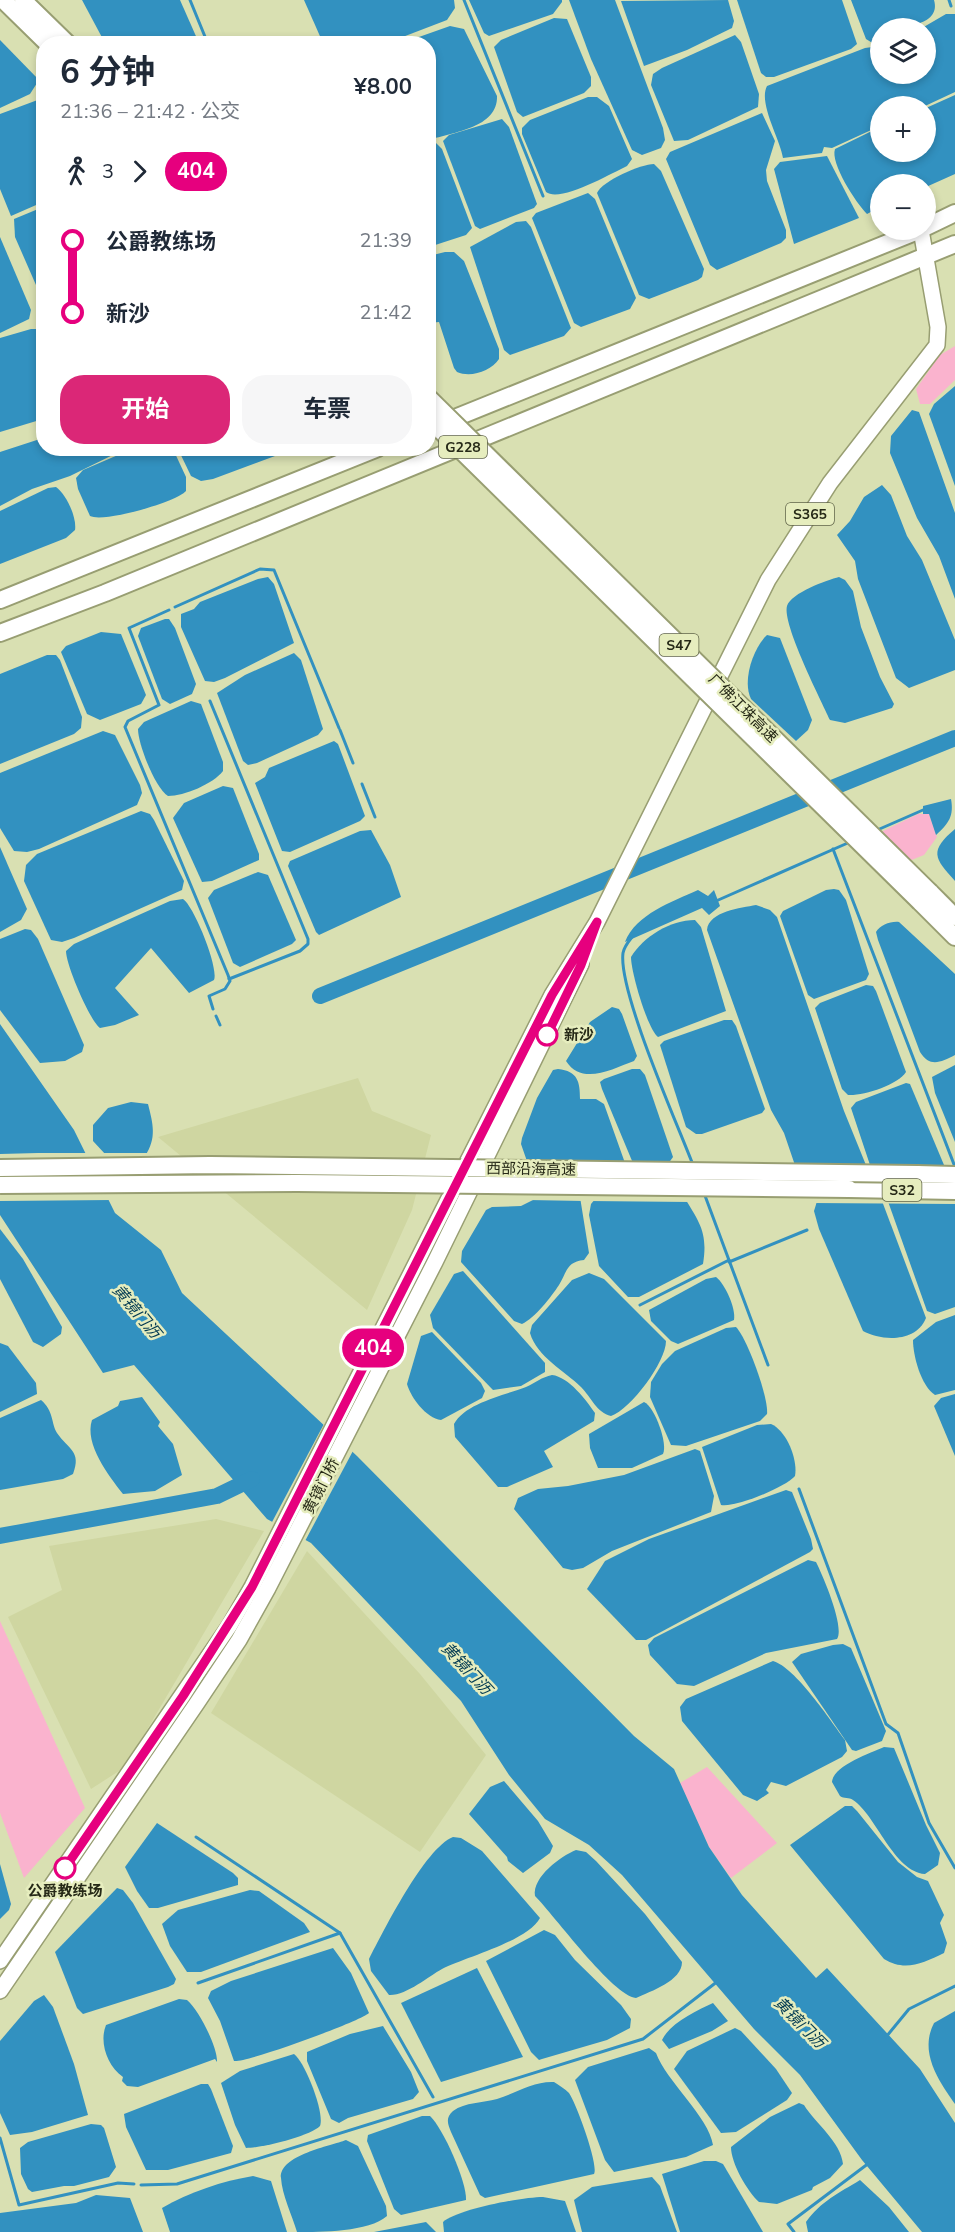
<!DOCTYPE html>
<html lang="zh">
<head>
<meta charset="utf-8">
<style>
  body { margin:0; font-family:"Nunito Sans","Noto Sans SC",sans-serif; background:#f6f6f7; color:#1f2937; height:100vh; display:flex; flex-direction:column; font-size:22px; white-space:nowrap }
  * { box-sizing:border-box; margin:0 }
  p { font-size:20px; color:#747a83 }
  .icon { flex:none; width:33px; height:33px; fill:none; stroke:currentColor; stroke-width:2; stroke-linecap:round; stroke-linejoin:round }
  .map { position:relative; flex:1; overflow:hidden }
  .side { position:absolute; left:36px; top:36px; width:400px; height:420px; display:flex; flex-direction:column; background:#fff; border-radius:24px; box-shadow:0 3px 9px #0003 }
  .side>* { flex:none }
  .badge { padding:0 12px; border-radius:20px; font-size:21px; line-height:39px }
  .tools { position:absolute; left:870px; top:18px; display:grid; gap:12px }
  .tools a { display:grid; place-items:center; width:66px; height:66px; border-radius:50%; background:#fff; box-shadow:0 3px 9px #0003; font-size:30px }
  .map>.badge { position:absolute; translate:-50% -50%; box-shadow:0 0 0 3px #fff }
  .legs { display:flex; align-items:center; gap:9px; height:66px; padding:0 24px; font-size:20px }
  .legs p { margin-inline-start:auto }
  .headline { display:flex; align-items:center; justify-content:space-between; height:102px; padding:0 24px }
  h1 { font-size:33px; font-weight:700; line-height:45px }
  .primary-button { display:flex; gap:12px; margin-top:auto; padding:12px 24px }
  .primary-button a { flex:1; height:69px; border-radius:24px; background:#db2777; color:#fff; font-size:24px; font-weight:700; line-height:69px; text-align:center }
  .primary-button a+a { background:#f6f6f7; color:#1f2937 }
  ul { padding:0 24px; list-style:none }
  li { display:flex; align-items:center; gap:21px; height:72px; font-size:22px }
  li i { display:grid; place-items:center; width:9px; height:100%; margin:0 8px; background:currentColor }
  li i::after { content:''; width:15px; height:15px; margin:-8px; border:4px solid; border-radius:50%; background:#fff }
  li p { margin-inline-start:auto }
  li:first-child i { background:linear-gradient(#0000 50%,currentColor 0) }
  li:last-child i { background:linear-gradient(currentColor 50%,#0000 0) }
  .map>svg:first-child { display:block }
</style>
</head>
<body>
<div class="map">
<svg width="955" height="2232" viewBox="0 0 955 2232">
  <rect width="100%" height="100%" fill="#d9e0b2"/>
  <!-- built -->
  <g fill="#cfd6a1">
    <path d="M358 1078 372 1111 431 1135 412 1210 367 1310 158 1137Z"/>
    <path d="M216 1519 264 1531 138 1745 119 1771 91 1789 8 1617 62 1590 49 1546Z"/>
    <path d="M307 1551 420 1674 486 1755 420 1852 211 1713Z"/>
  </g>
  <!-- green -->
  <g fill="#fab3ce">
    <path d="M955 346V380L930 404H920L916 389 940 355Z"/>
    <path d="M918 814H929L937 837 924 855 909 861 881 832Z"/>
    <path d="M0 1621 85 1808 24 1878 0 1813Z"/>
    <path d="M707 1767 777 1843 731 1878 709 1847 680 1783Z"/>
  </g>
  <!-- water -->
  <g fill="#3291c0">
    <path d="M82 0H180L199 43H105Z"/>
    <path d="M304 0H454L455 8 447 20 387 43H323Z"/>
    <path d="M469 0H562V2L553 14 489 36 484 33Z"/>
    <path d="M569 0H615L663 128 665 140 661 148 642 155 632 150 591 59Z"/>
    <path d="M728 0 734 21 732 28 687 50 644 66 621 1Z"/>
    <path d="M737 0H842L857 44 851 49 774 77H766L761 73Z"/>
    <path d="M851 0H934C942 27 898 28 880 28V43L874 44 866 39Z"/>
    <path d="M946 14H955V92L925 106H880V126L832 148 824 147 822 153 783 158C780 139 758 103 767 86L865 48 880 46V74H926V28H922Z"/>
    <path d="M554 18 567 19 591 77V86L584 93 523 117 517 112 494 47 501 40Z"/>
    <path d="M450 26 464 29 497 96C498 128 453 132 429 140V44L402 43Z"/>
    <path d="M735 35 741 42 759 94 758 107 688 140 674 141 651 85 653 74 662 68Z"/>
    <path d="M0 40 39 80 30 94 0 108Z"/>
    <path d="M955 95V174L926 187V184H880V207L867 214C856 203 830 163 835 149L880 127V152H926V108Z"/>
    <path d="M588 97H597L609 106 632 159 627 166C610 174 560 203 546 192L522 134V128L530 120Z"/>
    <path d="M43 98V202L11 216 0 189V114Z"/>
    <path d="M762 113 775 141 766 170 767 181 786 230V238L781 243 717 270 710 265 666 159 670 152Z"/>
    <path d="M502 119 509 127 537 204 534 208 480 229 475 226 443 141 449 135Z"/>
    <path d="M436 143 442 149 472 228 466 235 429 247V144Z"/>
    <path d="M827 156 859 218 794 244 774 169 780 162Z"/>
    <path d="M654 164 661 171 704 269 702 277 698 280 649 299 639 295 597 193C602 181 641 164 654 164Z"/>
    <path d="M588 193 595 199 636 298 630 309 581 327 574 323 532 218 536 213Z"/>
    <path d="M43 207V301L15 237 14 219Z"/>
    <path d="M526 221 531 227 571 328 564 336 510 355 504 350 470 247 516 222Z"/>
    <path d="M0 237 31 310 29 319 0 333Z"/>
    <path d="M445 252H454L464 261 499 349V359C491 371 471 378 457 372L454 368 439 322 429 323V256Z"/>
    <path d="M31 329H38L43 335V419L0 432V338Z"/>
    <path d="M955 386V486L929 414 934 404Z"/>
    <path d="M912 410 919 412 955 513V599L939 556 917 518 890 453 891 436Z"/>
    <path d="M43 438 44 448 125 449 70 476 32 489 0 506V452Z"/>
    <path d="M132 449H173L186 477V491C176 502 104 523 90 516L78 489 76 478 83 470Z"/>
    <path d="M178 449H294L213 479 201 481 191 476Z"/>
    <path d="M882 485 891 495 907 536 922 560 955 640V670L909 688 896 678 858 579 855 561 837 535 850 521 864 497Z"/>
    <path d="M48 488 56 487C66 494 77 517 75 530L66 538 0 564V511Z"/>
    <path d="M268 577 274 584 294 643 225 678 214 682 205 681 181 627V614L194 609 200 602 258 579Z"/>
    <path d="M839 577 845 580 853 591 861 627 880 677 894 704 892 708 845 723 830 720C821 700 782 624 787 606 791 593 827 580 839 577Z"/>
    <path d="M165 619H169L175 628 196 684 192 694 170 704 162 699 138 636 141 628Z"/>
    <path d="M101 632 121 634 146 695 141 704 100 720 87 714 61 652 66 646Z"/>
    <path d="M767 635 780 638 812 720 808 730 796 741 751 699C742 681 753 648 767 635Z"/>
    <path d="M294 653 301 660 323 729 318 735 257 763 248 765 243 761 217 693 245 675Z"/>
    <path d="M47 655H56L60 660 82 717 81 728 74 734 0 764V674Z"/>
    <path d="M191 701 201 704 223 762V771C213 784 184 796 168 796 155 788 138 744 138 729L144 722Z"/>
    <path d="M103 731 115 735 140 785 142 793 137 805 39 849 27 852 14 851 0 828V773Z"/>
    <path d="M334 741 338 744 365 816 360 821 290 852 282 851 255 783 265 777 269 768Z"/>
    <path d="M223 786 233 788 259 854V860L212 881 202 882 173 818 184 803Z"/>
    <path d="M951 799C954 816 949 823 936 835L929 814H923V806Z"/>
    <path d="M141 811 150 814 154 820 184 881 182 890 74 938 62 942 51 940 24 881 26 865 37 854Z"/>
    <path d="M955 829V881C934 858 929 851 955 829Z"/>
    <path d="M371 830 390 865 401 897 319 935 316 932 288 866 290 861 360 831Z"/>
    <path d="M0 847 27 909 21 920 0 932Z"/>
    <path d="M258 872 268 875 296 940 292 944 240 967 233 963 208 898 214 890Z"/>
    <path d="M834 889 839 890 846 900 869 974 866 980 814 999 808 995 780 916 783 911 826 890Z"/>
    <path d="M698 890 708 896 714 890 720 906 709 915 702 908 625 942C636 914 672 902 698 890Z"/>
    <path d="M183 899C194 906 219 968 214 980L189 993 151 948 115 988 139 1015 115 1025 100 1028C90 1021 66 965 66 951L74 944 170 901Z"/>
    <path d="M756 905 770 910 777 917 844 1111 870 1175 799 1177 784 1133 771 1110 707 930C709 911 741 908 756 905Z"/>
    <path d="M695 920 701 927 726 1011 658 1037C647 1028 631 972 631 957 643 937 670 920 695 920Z"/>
    <path d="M899 922 955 974V1055C941 1062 930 1068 920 1052L878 940 876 932C880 925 891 921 899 922Z"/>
    <path d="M25 929 31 930 38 939 84 1045 82 1052 65 1061 40 1063 0 1010V939Z"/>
    <path d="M866 985 873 986 876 991 906 1072C898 1085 863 1096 848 1095L842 1089 815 1008 820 1003Z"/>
    <path d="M612 1007 619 1009 622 1014 637 1056 634 1061C612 1069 582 1086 566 1061L590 1022Z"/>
    <path d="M724 1020H732L736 1026 765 1109 762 1113 702 1134H696L686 1127 660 1045 664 1041Z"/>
    <path d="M0 1024 74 1130 115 1213 161 1250 182 1293 357 1456 634 1736 674 1769 709 1847 742 1895 816 1978 827 1968 920 2069 955 2123V2232H922L862 2160 800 2075 754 2029 622 1875 589 1845 545 1819 509 1775 461 1701 311 1543 267 1519 134 1365 103 1373 0 1215Z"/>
    <path d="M955 1065V1142L935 1093 932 1077Z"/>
    <path d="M558 1069C578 1071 580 1082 580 1099H596L604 1104 625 1163 529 1167 521 1144 522 1138 537 1098 553 1070Z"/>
    <path d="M632 1069H640L645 1075 673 1157 668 1164 635 1168 602 1089 600 1082 604 1079Z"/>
    <path d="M906 1083 910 1084 944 1165 877 1186 851 1108 856 1102Z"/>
    <path d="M131 1102 148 1104C153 1124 157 1138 145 1156L106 1155 93 1141V1125L108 1108Z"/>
    <path d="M879 1193 926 1318C916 1343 881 1341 863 1331L819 1229 814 1211 818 1198Z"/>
    <path d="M885 1193 955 1201V1307L935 1314 927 1311Z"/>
    <path d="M580 1197 589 1253 584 1260C566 1262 567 1272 559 1285 551 1297 535 1318 522 1324L514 1321 461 1262 462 1251 486 1210 492 1207 521 1206 537 1198Z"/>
    <path d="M684 1197C700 1223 708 1233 703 1264L639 1297H628L599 1266 589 1215 591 1204 596 1198Z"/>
    <path d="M0 1229 23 1259 62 1327 61 1334 43 1347 33 1342 0 1279Z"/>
    <path d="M463 1271 545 1363V1372L521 1386 493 1390 433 1328 430 1315 454 1274Z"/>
    <path d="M589 1273 604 1279 666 1341C666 1362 631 1409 611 1416 597 1413 591 1397 581 1387 565 1371 537 1357 530 1333L532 1325 572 1280Z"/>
    <path d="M716 1277C725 1284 736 1308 734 1320L678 1344 671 1341 651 1321 649 1310 706 1279Z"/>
    <path d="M955 1315V1390L935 1395C921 1386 913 1356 913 1340L936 1322Z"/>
    <path d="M736 1327C747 1338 769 1398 767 1414L760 1421 686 1446 671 1445 650 1397 651 1382 662 1364 675 1351 726 1328Z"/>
    <path d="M432 1332 481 1383 485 1391 482 1398 441 1420C426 1418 411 1398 407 1384L421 1336Z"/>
    <path d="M0 1343 8 1346 36 1383 37 1394 0 1412Z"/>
    <path d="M552 1375C569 1377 586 1400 595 1413L594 1421 544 1451 553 1467 507 1487H498L455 1437 454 1424C465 1403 505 1395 526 1387 535 1383 542 1377 552 1375Z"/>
    <path d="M955 1394V1456L934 1406 941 1398Z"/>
    <path d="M142 1397 160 1422 158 1426 173 1444 182 1475 155 1491 123 1494C109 1476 84 1444 92 1420L118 1406 120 1401Z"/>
    <path d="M41 1400C54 1411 51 1423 57 1433 68 1449 82 1451 73 1474L63 1479 0 1490V1418Z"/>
    <path d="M644 1402C655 1407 668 1444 663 1454L632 1468H598L590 1448 589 1434Z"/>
    <path d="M771 1424C787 1431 798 1460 795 1476 786 1487 735 1508 721 1505L702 1447 757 1425Z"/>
    <path d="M695 1449 700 1451 714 1496 711 1512 612 1551 583 1568 572 1570 563 1568 514 1509 518 1498 538 1489 568 1486 624 1475Z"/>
    <path d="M786 1490 792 1492 811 1539 813 1549 810 1552 646 1640H636L587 1589 605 1561 649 1539Z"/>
    <path d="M808 1560 816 1562C823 1576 845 1627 837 1639L766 1653 694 1686 677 1684 650 1655 648 1645 654 1638Z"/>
    <path d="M833 1645 843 1644 851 1648 886 1731 882 1741 856 1751 852 1750 792 1662 801 1654Z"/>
    <path d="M773 1661C795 1667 831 1721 845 1740L847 1751 842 1757 786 1786 771 1782 766 1790 769 1793 757 1801 743 1795 682 1721 680 1707 686 1699Z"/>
    <path d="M884 1747 894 1748 926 1825 940 1853 938 1865 925 1874C894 1872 876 1815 853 1800 849 1797 844 1799 840 1796L832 1782C833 1766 870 1753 884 1747Z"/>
    <path d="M504 1781 538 1821 553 1846 550 1853 523 1873 508 1861 507 1857 469 1814 490 1787Z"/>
    <path d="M845 1806H852L857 1811 898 1862 917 1877 928 1881 944 1915 940 1923 947 1943 944 1953C923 1963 905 1972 884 1959L790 1845Z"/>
    <path d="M157 1823 233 1873 238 1878V1885L158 1908H149L137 1891 125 1867Z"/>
    <path d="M453 1837 461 1838 482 1851 540 1918C528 1941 466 1957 442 1969 429 1976 406 1996 389 1995L371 1971 369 1959C384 1930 425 1848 453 1837Z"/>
    <path d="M576 1850 586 1852 596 1861 645 1914 682 1962C682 1981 651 1991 636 1998 613 1996 554 1915 535 1896 532 1877 561 1856 576 1850Z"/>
    <path d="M0 1864 11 1904 9 1910 0 1919Z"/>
    <path d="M117 1888 123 1890 133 1903 176 1979 174 1984 168 1987 83 2014 77 2008 55 1952Z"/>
    <path d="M250 1890 259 1891 304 1923 310 1932 201 1972H187L170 1946 162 1924 178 1910Z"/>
    <path d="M544 1930 555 1935 575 1960 621 2005 631 2019 630 2028 607 2040 542 2059 539 2060 531 2052 486 1961Z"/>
    <path d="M333 1948 351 1973 369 2013C359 2022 246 2063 234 2061L220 2021 208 1998 211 1991 231 1981Z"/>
    <path d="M477 1968 523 2057 441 2082 401 2003Z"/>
    <path d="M44 1995 53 2007 74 2064 88 2115 32 2132 10 2135 0 2113V2041L34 2001Z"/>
    <path d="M179 1999 187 2000C199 2010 218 2048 217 2062L215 2059 138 2087 127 2086 122 2081 123 2077C107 2066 99 2042 106 2025Z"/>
    <path d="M713 2003 728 2021 712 2031 669 2049 662 2040C670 2023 696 2011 713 2003Z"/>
    <path d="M955 2011V2104C938 2080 919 2052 934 2023Z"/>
    <path d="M383 2026 411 2072 419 2092 413 2099 348 2118 339 2123 331 2119 307 2061V2052L350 2034Z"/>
    <path d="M735 2028 741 2031 776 2069 792 2093 787 2100 736 2132 721 2133 674 2069 687 2051Z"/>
    <path d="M649 2048 656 2053C666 2081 709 2117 713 2145L686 2157 614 2172 605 2160 575 2080 588 2067Z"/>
    <path d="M294 2054C305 2062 325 2113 320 2126 310 2136 262 2148 246 2148L235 2125 221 2083 240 2071Z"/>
    <path d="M554 2082C559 2085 565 2089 569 2093 576 2103 599 2165 594 2174L485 2198 480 2195 451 2132C448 2124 445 2118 453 2111 465 2102 483 2103 497 2099 516 2093 534 2081 554 2082Z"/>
    <path d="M201 2084H208L211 2089 233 2146 231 2153 168 2170H146L126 2127 124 2114Z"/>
    <path d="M799 2103 804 2105C815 2123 841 2142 843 2164L830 2178 813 2187 812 2190 777 2204 759 2202C747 2191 731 2163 731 2147L770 2117Z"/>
    <path d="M422 2116H430C443 2128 467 2182 466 2200L401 2215 394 2209 367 2141 368 2135Z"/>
    <path d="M91 2124 101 2125 104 2128 116 2167 109 2177 74 2186H64L32 2192 28 2189 21 2174 20 2148 28 2142Z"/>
    <path d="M346 2140 358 2146 386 2206 387 2216C369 2232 321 2232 297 2232 292 2215 282 2195 281 2178 279 2155 331 2146 346 2140Z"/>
    <path d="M704 2161H716L723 2164 763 2232H680L662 2174Z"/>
    <path d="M253 2176 271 2181 287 2232H170L162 2208C189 2192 223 2181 253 2176Z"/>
    <path d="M652 2177 660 2186 677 2232H582L574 2200 592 2187Z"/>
    <path d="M860 2180 889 2207 909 2232H808L806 2222C821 2201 839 2193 860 2180Z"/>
    <path d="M96 2195 130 2198 143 2232H0V2213L76 2203Z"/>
    <path d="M543 2197 565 2201 576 2232H444L443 2222C458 2209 523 2197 543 2197Z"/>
    <path d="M426 2222 436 2232H374Z"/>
  </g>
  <!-- pier -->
  <g fill="#d9e0b2">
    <path d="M38 1153H89L112 1200 0 1201V1154Z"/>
    <path d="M99 1153H150L145 1159 106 1158Z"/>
    <path d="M955 1193V1204L812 1203 816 1196Z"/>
    <path d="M580 1194 584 1201 528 1200 537 1195Z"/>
    <path d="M684 1194 690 1202 589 1201 595 1196Z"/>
    <path d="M325 1422 354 1449 304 1543 271 1524Z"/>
  </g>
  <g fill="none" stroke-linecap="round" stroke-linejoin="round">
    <!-- stream -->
    <g stroke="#3291c0" stroke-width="3">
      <path d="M190 0 208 44"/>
      <path d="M464 0 543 196"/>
      <path d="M949 0 951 6"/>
      <path d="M175 607 260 569 274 570 339 728"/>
      <path d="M169 610 129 628 159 705 128 721 125 727 228 975 230 981 225 989 209 996 213 1009"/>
      <path d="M210 701 308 939V944L300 951 229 979"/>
      <path d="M340 730 353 763"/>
      <path d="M362 784 375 817"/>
      <path d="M875 831 923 810"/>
      <path d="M833 849 955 1167"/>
      <path d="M716 901 850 842"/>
      <path d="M632 937C628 942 624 947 623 953 618 991 677 1123 693 1165"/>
      <path d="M216 1016 220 1025"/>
      <path d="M704 1193 768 1365"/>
      <path d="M729 1262 807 1230"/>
      <path d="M640 1305 729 1260"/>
      <path d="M799 1489 886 1724 898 1733 929 1823 955 1868"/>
      <path d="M196 1837 340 1933 433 2097"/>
      <path d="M198 1983 340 1933"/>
      <path d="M886 2037 909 2009 955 1986"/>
      <path d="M0 2138 19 2205 118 2183 134 2184"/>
      <path d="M141 2185 177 2184 643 2039 718 1981"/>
      <path d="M794 2232 788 2224 869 2163"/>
    </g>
    <!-- river -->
    <g stroke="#3291c0" stroke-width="16">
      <path d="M320 996 955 738"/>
      <path d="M0 1536 217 1496 252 1479"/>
    </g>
    <defs>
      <g id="primary">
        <path d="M0 1961 230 1625 252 1587 552 995 597 922 768 580 830 483 937 345 938 327 921 230"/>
        <path d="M0 1991 197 1703 239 1640 268 1588 435 1262 581 964"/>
      </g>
      <g id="highway">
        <path d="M3 0 48 44"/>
        <path d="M23 0 68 44"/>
        <path d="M926 227 955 213"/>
        <path d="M440 424 920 230"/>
        <path d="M0 600 378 448"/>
        <path d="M0 633 105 593 955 244"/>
        <path d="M930 892 955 917"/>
        <path d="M920 902 955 937"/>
        <path d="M917 1174 955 1175"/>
        <path d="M849 1189 955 1191"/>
      </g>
    </defs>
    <!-- primary casing -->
    <use href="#primary" stroke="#989e72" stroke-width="18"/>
    <!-- highway casing -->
    <use href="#highway" stroke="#989e72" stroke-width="20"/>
    <!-- primary -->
    <use href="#primary" stroke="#fff" stroke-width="15"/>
    <!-- highway -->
    <use href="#highway" stroke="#fff" stroke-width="16"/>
    <defs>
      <g id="highway-bridge">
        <path d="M429 398 930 892"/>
        <path d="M429 419 920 902"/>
        <path d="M0 1168 210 1165 917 1174"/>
        <path d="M0 1185 297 1183 849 1189"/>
      </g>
    </defs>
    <!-- highway-bridge casing -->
    <use href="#highway-bridge" stroke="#989e72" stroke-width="20" stroke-linecap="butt"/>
    <!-- highway-bridge -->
    <use href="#highway-bridge" stroke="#fff" stroke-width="16"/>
  </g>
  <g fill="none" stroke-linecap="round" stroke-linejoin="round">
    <defs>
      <path id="line-1" d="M65 1868 183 1696 252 1587 552 995 597 922 581 965 547 1035"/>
    </defs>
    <!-- line-1 casing -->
    <use href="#line-1" stroke="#fff" stroke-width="14"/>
    <!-- line-1 -->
    <use href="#line-1" stroke="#e6007e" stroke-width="9"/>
  </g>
  <!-- markers -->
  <g fill="#fff" stroke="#e6007e" stroke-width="3">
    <circle cx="547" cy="1035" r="10"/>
    <circle cx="65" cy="1868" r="10"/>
  </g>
  <g text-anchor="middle" stroke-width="5" stroke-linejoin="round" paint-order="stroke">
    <!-- shield labels -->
    <g fill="#e6edbe" stroke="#606449" stroke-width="1.5">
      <rect x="439" y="436" width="48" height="22" rx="4.5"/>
      <rect x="786" y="503" width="48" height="22" rx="4.5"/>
      <rect x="659.5" y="634" width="39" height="22" rx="4.5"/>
      <rect x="882.5" y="1179" width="39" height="22" rx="4.5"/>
    </g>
    <g font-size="14" font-weight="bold" fill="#262917">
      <text x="463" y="452">G228</text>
      <text x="810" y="519">S365</text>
      <text x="679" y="650">S47</text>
      <text x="902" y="1195">S32</text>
    </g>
    <!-- street labels -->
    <g font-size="15" fill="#262917" stroke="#e6edbe">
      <text transform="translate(743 708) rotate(45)" y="5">广佛江珠高速</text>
      <text transform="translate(531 1169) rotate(1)" y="5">西部沿海高速</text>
      <text transform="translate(321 1486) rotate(-63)" y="5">黄镜门桥</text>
    </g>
    <!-- stop labels -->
    <g font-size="15" font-weight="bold" fill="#262917" stroke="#e6edbe" text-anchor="start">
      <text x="564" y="1040">新沙</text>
      <text x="65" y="1896" text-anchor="middle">公爵教练场</text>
    </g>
    <!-- water labels -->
    <g font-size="16" font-style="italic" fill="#023a52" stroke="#e6edbe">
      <text transform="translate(137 1311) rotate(50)" y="6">黄镜门沥</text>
      <text transform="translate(467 1668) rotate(47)" y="6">黄镜门沥</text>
      <text transform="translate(800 2022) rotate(45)" y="6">黄镜门沥</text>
    </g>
  </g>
</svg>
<div class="tools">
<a><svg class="icon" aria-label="layers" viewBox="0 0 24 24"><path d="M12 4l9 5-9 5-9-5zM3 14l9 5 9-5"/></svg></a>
<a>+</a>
<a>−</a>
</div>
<b class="badge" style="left:373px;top:1348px;background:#e6007e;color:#fff">404</b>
<section class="side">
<div class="headline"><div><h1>6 分钟</h1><p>21:36 – 21:42 · 公交</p></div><b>¥8.00</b></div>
<div class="legs"><svg class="icon" aria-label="walk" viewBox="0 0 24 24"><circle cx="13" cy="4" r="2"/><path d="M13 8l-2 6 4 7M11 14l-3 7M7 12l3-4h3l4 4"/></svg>3<svg class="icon" aria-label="forward" viewBox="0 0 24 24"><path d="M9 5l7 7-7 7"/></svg><b class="badge" style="background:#e6007e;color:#fff">404</b></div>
<ul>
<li><i style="color:#e6007e"></i><b>公爵教练场</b><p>21:39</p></li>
<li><i style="color:#e6007e"></i><b>新沙</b><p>21:42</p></li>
</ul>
<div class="primary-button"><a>开始</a><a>车票</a></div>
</section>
</div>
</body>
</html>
